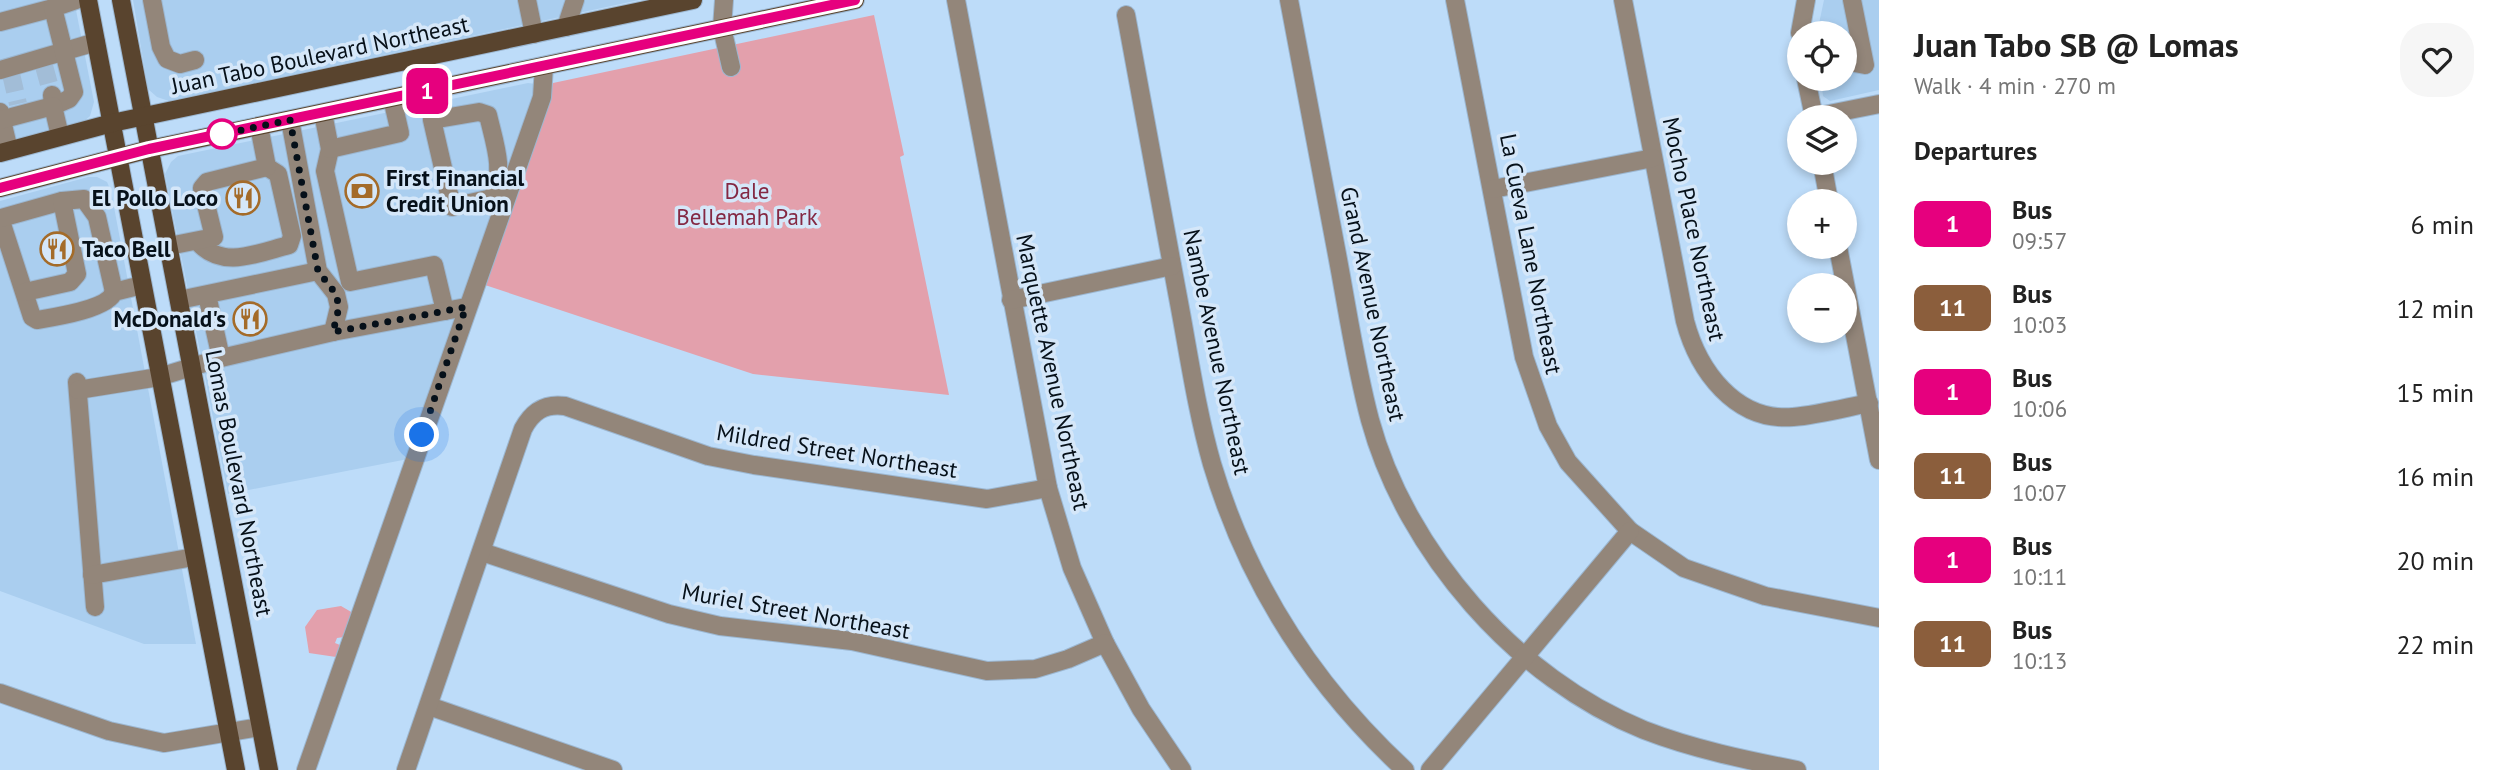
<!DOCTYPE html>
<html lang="en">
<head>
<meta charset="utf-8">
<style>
  body { margin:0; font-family:"PT Sans",sans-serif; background:#f6f6f6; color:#222; height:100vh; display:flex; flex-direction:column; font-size:26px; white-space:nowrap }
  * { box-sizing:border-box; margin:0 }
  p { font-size:23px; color:#767676 }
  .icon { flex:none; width:38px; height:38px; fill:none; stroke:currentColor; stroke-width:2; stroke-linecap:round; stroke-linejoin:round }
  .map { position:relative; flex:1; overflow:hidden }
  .details { display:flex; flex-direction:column; background:#fff; width:630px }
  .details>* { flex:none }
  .badge { padding:0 14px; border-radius:10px; font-size:24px; line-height:46px }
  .controls { position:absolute; left:1787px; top:21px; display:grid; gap:14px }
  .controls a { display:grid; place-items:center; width:70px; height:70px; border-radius:50%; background:#fff; box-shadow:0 4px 10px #0003; font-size:35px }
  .you { position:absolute; width:35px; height:35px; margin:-18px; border:5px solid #fff; border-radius:50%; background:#1a73e8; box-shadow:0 0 0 10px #1a73e833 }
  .map>.badge { position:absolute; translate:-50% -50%; box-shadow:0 0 0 4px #fff }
  h2 { padding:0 35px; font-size:26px; line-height:63px }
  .round { display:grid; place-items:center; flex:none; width:74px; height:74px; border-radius:28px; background:#f6f6f6 }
  .overview { display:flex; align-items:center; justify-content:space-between; height:119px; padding:0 35px }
  h1 { font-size:33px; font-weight:600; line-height:52px }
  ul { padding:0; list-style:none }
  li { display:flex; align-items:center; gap:21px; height:84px; padding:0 35px }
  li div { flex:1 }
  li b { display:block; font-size:26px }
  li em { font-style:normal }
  li .badge { min-width:77px; font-weight:700; text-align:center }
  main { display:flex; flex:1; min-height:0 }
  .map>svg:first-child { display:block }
</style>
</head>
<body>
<main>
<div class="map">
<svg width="1879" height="770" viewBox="0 0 1879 770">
  <rect width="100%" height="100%" fill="#bddcf9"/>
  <!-- built -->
  <g fill="#aaceef">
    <path d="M0 0H74L94 102 90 116 82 123 0 144Z"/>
    <path d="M133 0H639L169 101 157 97 148 89Z"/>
    <path d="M1824 0H1879V90L1830 101 1823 96 1821 79H1844V33H1817Z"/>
    <path d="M528 83 536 84 537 89 408 459 228 494 165 174 171 162 178 156Z"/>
    <path d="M88 177H97L107 182 111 191 196 644H144L0 591V201Z"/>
  </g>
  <!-- green -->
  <g fill="#e3a0ac">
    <path d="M874 15 904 155 900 157 949 395 753 374 485 285 553 83Z"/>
    <path d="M341 606 353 613 344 637 337 638 335 643 340 645 336 657 309 653 305 627 317 610Z"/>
  </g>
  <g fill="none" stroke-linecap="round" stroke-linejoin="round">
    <!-- minor-tunnel -->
    <g stroke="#a2bdd7" stroke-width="18" stroke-dasharray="18 9" stroke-linecap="butt">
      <path d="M44 66 52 95"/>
      <path d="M11 74 18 104"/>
    </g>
    <defs>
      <g id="minor">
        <path d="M152 0 161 47 167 59 180 64 195 60"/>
        <path d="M527 0 534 34"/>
        <path d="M724 0 722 28 731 67"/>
        <path d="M956 0 1048 488 1072 568 1105 643 1141 709 1182 770"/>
        <path d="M1289 0C1304 83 1320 166 1336 249 1347 306 1355 364 1370 420 1406 552 1517 679 1644 730 1693 749 1746 760 1797 770"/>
        <path d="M1455 0 1524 357 1548 426 1568 462 1630 531 1684 568 1765 596 1879 618"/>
        <path d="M1623 0 1685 321C1698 370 1735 422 1793 417 1818 415 1844 408 1869 403"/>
        <path d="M1126 15C1143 108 1160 200 1177 292 1188 349 1196 408 1212 464 1248 584 1314 686 1405 770"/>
        <path d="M0 22 53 8"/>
        <path d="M566 27 575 0"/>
        <path d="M1800 33 1806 0"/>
        <path d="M425 57 433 90 432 120 452 207 492 198C505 170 495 145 488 115L479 112 432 120"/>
        <path d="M1844 61 1865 65 1852 0"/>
        <path d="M0 70 96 42"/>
        <path d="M1806 79 1814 117 1879 104"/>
        <path d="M52 95 53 106 69 99 74 92 53 8 76 0"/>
        <path d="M0 112 9 150"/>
        <path d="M323 113 330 149 325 171 350 282 434 265 445 311"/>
        <path d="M0 120 53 106 60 136"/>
        <path d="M290 120 318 271 336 294 339 307 333 332"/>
        <path d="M330 149 400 133 392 98"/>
        <path d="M1822 163 1829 201"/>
        <path d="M1493 189 1653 158"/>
        <path d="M0 218 32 317 37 320C55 317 108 309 114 292L142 285"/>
        <path d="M1 218 62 201 84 199 97 217 114 292"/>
        <path d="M198 242C222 270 258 253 289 245L292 236 278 174 267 167"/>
        <path d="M169 246 214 237 202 188 207 182 267 167 259 126"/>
        <path d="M1838 247 1879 460"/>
        <path d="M25 292 70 282 77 274 62 201"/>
        <path d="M207 295 221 358"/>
        <path d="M179 300 318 271"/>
        <path d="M1011 300 1172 266"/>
        <path d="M77 382 95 607"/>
        <path d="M78 390 159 377 221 358 333 332 466 307"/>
        <path d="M482 552 669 614 720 626 852 641 987 671 1035 669 1068 659 1105 643"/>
        <path d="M92 575 194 557"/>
        <path d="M0 693 109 731 164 743 260 727"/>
        <path d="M429 706 613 770"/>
        <path d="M306 770 542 97 544 66"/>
        <path d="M406 770 523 429C532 412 544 403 565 406L708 456 754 465 987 499 1048 488"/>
        <path d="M1430 770 1630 531"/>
      </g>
      <g id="major">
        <path d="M88 0 236 770"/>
        <path d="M121 0 269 770"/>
        <path d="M0 153 112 123 693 0"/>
        <path d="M0 188 150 149 855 0"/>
      </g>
    </defs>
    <!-- minor casing -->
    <use href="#minor" stroke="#9cb7d1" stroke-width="20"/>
    <!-- major casing -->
    <use href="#major" stroke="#9cb7d1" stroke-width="20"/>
    <!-- minor -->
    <use href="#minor" stroke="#93867a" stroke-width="18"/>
    <!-- major -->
    <use href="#major" stroke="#59442e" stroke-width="18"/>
  </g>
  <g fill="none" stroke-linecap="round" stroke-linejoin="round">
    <defs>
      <path id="line" d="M0 188 149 149 855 0"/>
    </defs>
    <!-- line casing -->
    <use href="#line" stroke="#fff" stroke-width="16"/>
    <!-- line -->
    <use href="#line" stroke="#e6007e" stroke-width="10"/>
    <!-- walk -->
    <path stroke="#061019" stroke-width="7" stroke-dasharray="0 12.6" d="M222 134 213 136 290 120 318 271 336 294 339 307 333 332 466 307 422 435"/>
  </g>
  <!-- icons -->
  <defs>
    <symbol id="bank-ring" viewBox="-11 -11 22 22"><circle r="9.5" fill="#d5e7f9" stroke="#a46b29" stroke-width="1.5"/><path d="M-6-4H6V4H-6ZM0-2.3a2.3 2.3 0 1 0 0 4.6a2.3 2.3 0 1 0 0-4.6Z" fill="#a46b29"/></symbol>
    <symbol id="restaurant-ring" viewBox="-11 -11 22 22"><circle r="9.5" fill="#d5e7f9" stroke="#a46b29" stroke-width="1.5"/><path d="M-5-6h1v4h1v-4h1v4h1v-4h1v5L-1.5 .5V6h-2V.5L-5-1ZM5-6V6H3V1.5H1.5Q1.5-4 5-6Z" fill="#a46b29"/></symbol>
  </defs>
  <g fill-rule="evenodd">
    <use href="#bank-ring" x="343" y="172" width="38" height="38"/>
    <use href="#restaurant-ring" x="224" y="179" width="38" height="38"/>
    <use href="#restaurant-ring" x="38" y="230" width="38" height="38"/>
    <use href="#restaurant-ring" x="231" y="300" width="38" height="38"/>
  </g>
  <!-- markers -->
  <circle fill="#fff" stroke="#e6007e" stroke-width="3.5" cx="222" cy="134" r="14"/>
  <g text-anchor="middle" stroke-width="7" stroke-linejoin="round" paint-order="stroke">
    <!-- street labels -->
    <g font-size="23" fill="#061019" stroke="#d5e7f9">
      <text transform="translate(320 55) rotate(-12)" y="8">Juan Tabo Boulevard Northeast</text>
      <text transform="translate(1694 229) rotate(78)" y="8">Mocho Place Northeast</text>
      <text transform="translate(1531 254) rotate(79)" y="8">La Cueva Lane Northeast</text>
      <text transform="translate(1373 304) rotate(78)" y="8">Grand Avenue Northeast</text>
      <text transform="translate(1217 352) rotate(78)" y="8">Nambe Avenue Northeast</text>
      <text transform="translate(1053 372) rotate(78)" y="8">Marquette Avenue Northeast</text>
      <text transform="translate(837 451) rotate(9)" y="8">Mildred Street Northeast</text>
      <text transform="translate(239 483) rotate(79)" y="8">Lomas Boulevard Northeast</text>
      <text transform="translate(796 611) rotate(10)" y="8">Muriel Street Northeast</text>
    </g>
    <!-- poi labels -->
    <g font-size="23" font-weight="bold" fill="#061019" stroke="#d5e7f9" text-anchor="start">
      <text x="386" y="186">First Financial<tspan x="386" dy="26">Credit Union</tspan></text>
      <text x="218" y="206" text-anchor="end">El Pollo Loco</text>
      <text x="82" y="257">Taco Bell</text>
      <text x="226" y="327" text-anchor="end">McDonald's</text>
    </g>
    <!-- park labels -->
    <g font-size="23" fill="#842843" stroke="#d5e7f9">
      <text x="747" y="199">Dale<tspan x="747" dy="26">Bellemah Park</tspan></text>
    </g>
  </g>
</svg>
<div class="controls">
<a><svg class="icon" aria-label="locate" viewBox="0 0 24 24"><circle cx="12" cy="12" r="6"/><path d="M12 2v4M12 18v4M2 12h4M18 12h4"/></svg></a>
<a><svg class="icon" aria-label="layers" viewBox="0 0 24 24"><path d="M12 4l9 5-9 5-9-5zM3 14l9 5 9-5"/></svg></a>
<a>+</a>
<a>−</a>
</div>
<div class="you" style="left:422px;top:435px"></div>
<b class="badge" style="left:427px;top:91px;background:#e6007e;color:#fff">1</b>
</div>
<section class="details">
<div class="overview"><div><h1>Juan Tabo SB @ Lomas</h1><p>Walk · 4 min · 270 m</p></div><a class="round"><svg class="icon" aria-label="heart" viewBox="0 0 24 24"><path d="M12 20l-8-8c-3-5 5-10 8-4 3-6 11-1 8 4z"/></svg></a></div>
<h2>Departures</h2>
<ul>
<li><span class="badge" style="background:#e6007e;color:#fff">1</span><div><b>Bus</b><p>09:57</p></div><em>6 min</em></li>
<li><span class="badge" style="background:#8b5e3c;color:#fff">11</span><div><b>Bus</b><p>10:03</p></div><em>12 min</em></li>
<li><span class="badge" style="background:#e6007e;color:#fff">1</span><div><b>Bus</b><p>10:06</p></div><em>15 min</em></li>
<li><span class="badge" style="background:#8b5e3c;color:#fff">11</span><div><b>Bus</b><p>10:07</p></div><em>16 min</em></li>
<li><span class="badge" style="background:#e6007e;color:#fff">1</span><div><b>Bus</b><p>10:11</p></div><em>20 min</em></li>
<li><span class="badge" style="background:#8b5e3c;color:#fff">11</span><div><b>Bus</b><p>10:13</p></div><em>22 min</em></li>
</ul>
</section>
</main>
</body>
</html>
